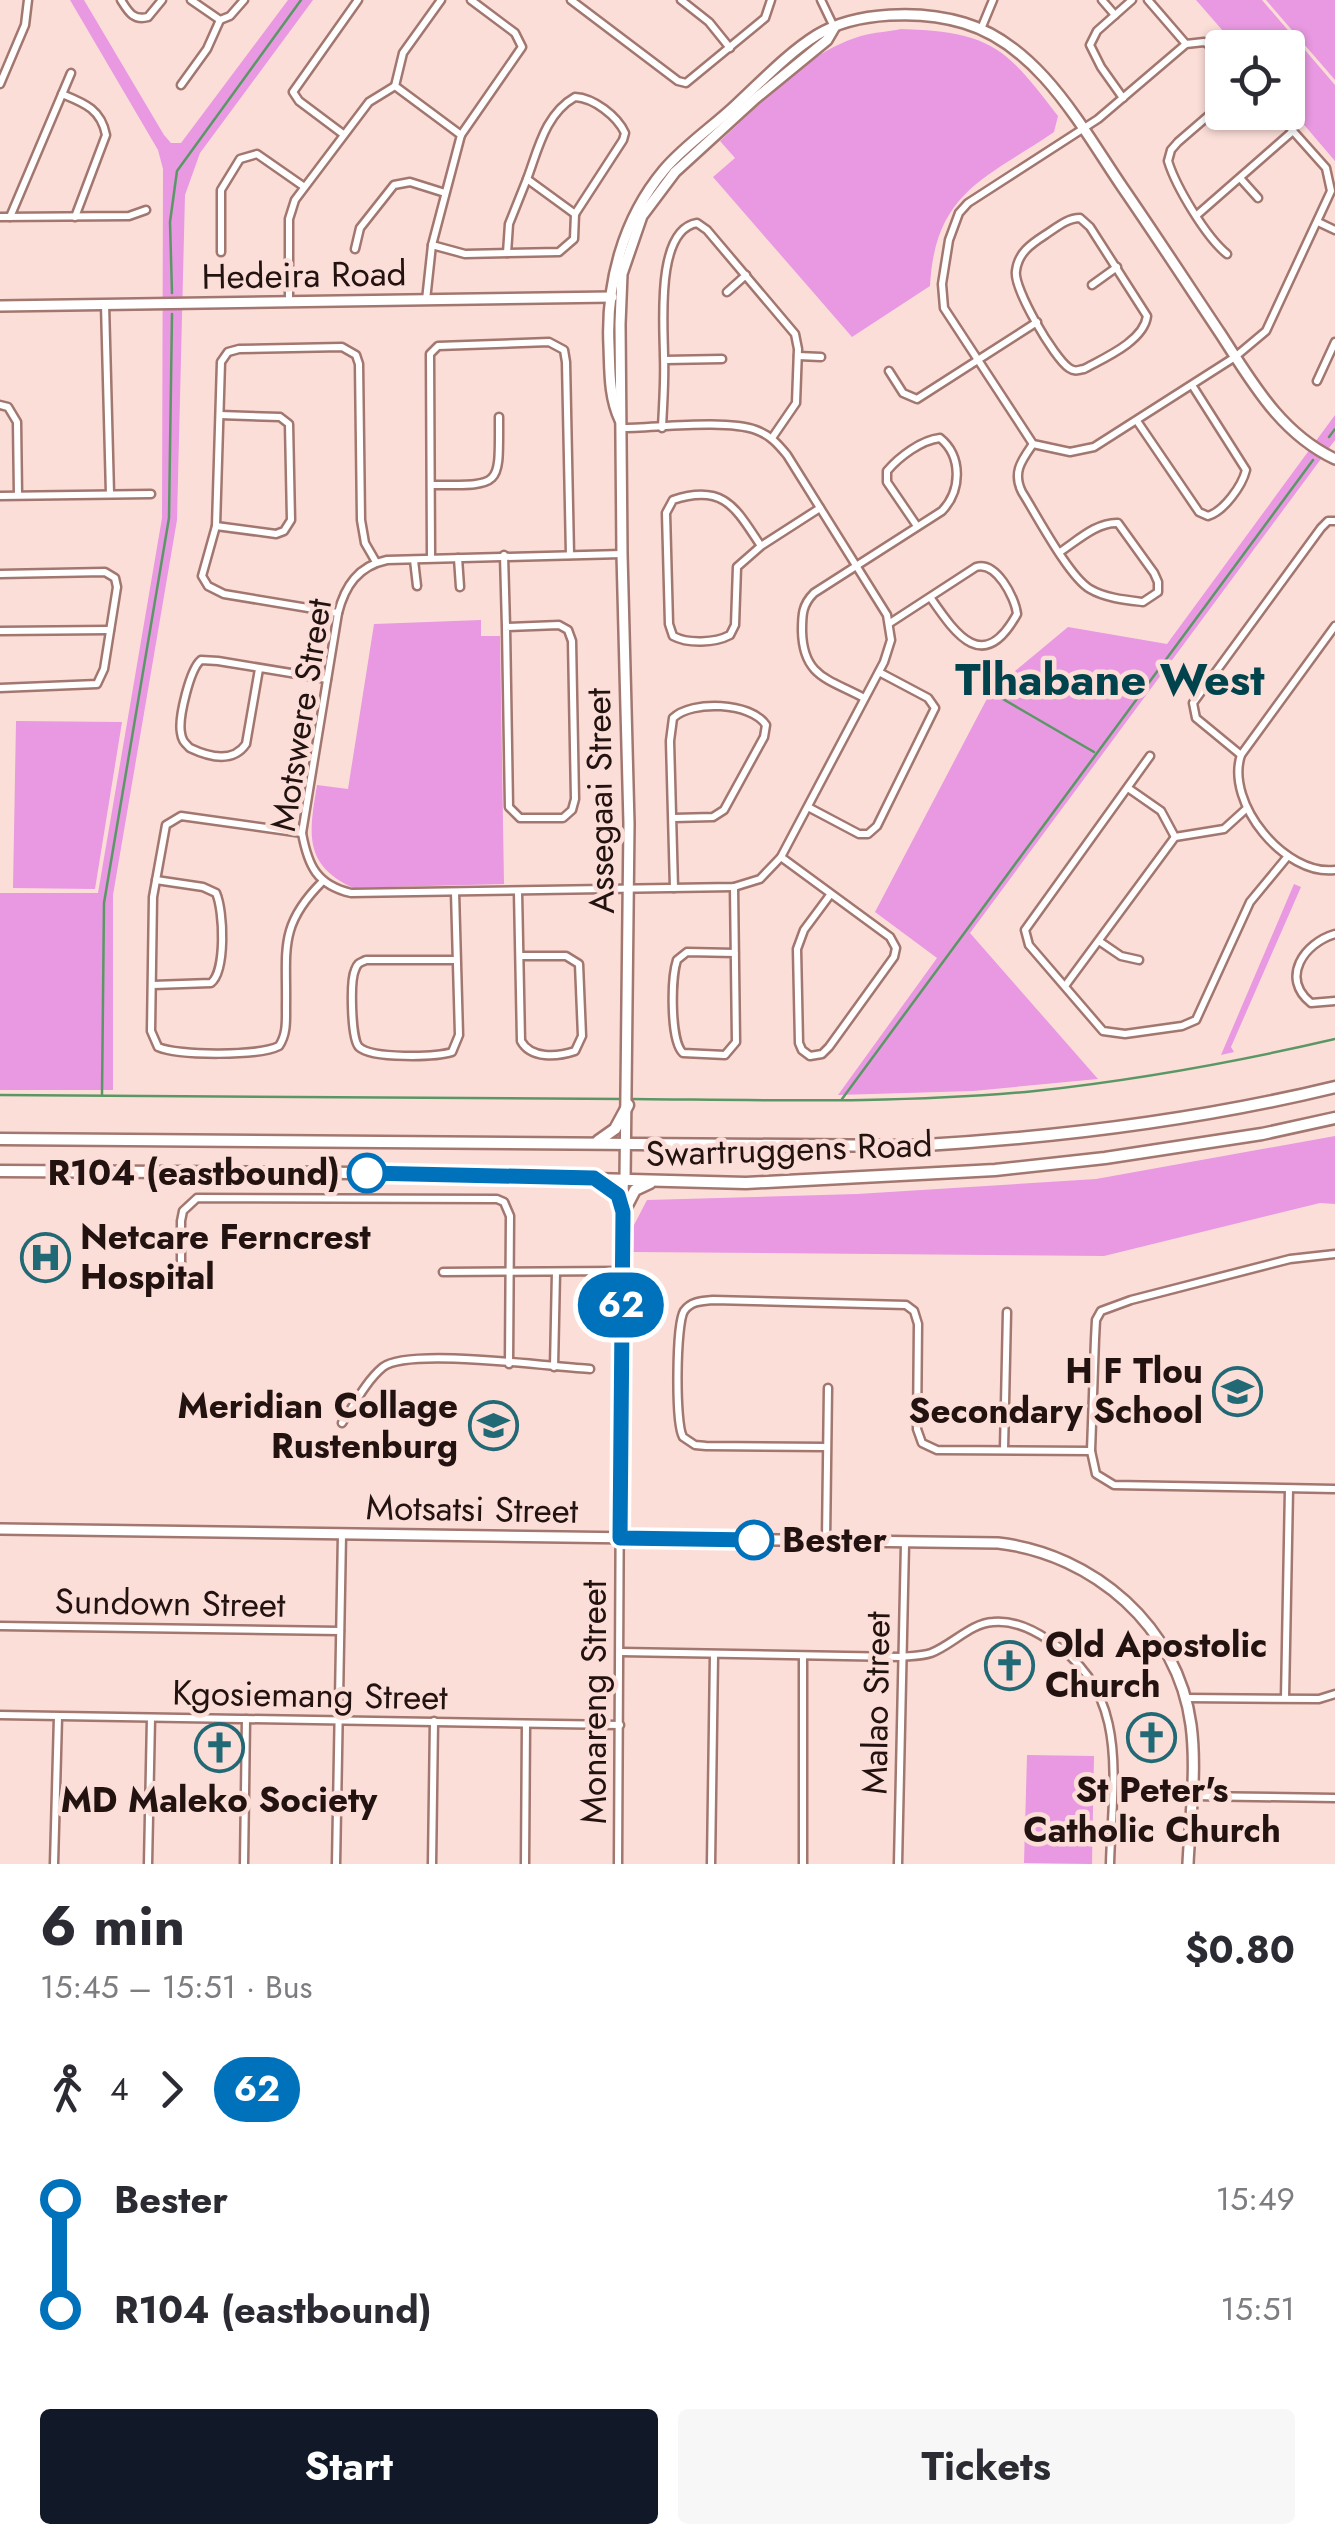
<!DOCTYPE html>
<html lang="en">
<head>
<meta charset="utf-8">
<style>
  body { margin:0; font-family:Jost,sans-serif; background:#f7f7f7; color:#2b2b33; height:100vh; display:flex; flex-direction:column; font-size:38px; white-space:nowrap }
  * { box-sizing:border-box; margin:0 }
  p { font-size:32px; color:#7c7c81 }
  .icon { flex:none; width:55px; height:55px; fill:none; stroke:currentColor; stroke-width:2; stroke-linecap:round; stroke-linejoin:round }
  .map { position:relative; height:1864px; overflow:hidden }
  .details { display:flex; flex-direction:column; background:#fff; flex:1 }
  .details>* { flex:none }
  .badge { padding:0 20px; border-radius:32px; font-size:35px; line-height:65px }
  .fabs { position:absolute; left:1205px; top:30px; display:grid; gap:20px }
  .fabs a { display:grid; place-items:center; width:100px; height:100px; border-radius:10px; background:#fff; box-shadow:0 2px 8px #0004; font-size:50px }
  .map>.badge { position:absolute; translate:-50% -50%; box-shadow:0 0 0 5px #fff }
  .legs { display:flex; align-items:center; gap:15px; height:110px; padding:0 40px; font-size:32px }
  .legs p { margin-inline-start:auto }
  .overview { display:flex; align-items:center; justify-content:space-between; height:170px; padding:0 40px }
  h1 { font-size:55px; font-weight:700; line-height:75px }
  .cta { display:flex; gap:20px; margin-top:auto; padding:20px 40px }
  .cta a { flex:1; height:115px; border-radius:10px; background:#111827; color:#fff; font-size:40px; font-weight:700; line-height:115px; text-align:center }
  .cta a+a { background:#f7f7f7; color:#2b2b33 }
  ul { padding:0 40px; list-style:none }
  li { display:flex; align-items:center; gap:35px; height:110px; font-size:38px }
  li i { display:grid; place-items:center; width:15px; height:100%; margin:0 12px; background:currentColor }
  li i::after { content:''; width:25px; height:25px; margin:-12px; border:8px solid; border-radius:50%; background:#fff }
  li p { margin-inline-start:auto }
  li:first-child i { background:linear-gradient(#0000 50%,currentColor 0) }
  li:last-child i { background:linear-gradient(currentColor 50%,#0000 0) }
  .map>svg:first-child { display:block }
</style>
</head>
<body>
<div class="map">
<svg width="1335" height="1864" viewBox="0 0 1335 1864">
  <rect width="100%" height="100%" fill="#fcded9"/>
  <!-- green -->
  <g fill="#e899e1">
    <path d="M70 0H84L164 135 171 143H181L288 0H313L200 153 185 195 177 520 113 895V1090H0V893H98L162 518 163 169 158 150Z"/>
    <path d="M1196 0H1262L1335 85V161L1288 106V48L1237 47Z"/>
    <path d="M1266 0H1335V80Z"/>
    <path d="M901 29C990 32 1005 46 1058 116L1054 132C985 179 935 192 930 286L852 337 713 177 735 158 720 141C762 103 806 52 861 36 874 32 888 32 901 29Z"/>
    <path d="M1335 415V440L970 933 1098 1079 973 1091 838 1095 937 958 875 912 991 691 1068 627 1167 644Z"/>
    <path d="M481 620V636H500L504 884 353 888C303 864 309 834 317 785L348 789 374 624Z"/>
    <path d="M16 721 122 722 95 889 13 888Z"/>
    <path d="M1294 884 1301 887 1231 1047 1234 1052 1221 1055Z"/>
    <path d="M1335 1136V1204L1320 1203 1104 1256 633 1252 634 1225 647 1200 857 1194 1096 1179Z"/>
    <path d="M1027 1755 1094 1756 1092 1864 1024 1863Z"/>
  </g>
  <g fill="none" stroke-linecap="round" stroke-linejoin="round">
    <!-- stream -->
    <g stroke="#5b9765" stroke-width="2.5">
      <path d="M172 293 170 222 177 171 301 0"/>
      <path d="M1329 437 1335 429"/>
      <path d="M996 695 1094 752"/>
      <path d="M0 1095 623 1099"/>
      <path d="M102 1095 104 903 169 518 172 314"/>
      <path d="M631 1099C766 1100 901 1104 1035 1091 1136 1080 1236 1062 1335 1039"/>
      <path d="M842 1099 1313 460"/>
    </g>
    <defs>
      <g id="minor">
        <path d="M121 0C128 11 133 21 148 17L162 0"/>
        <path d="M191 0 220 20"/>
        <path d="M571 0 678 81 686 83 765 18 771 0"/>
        <path d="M681 0 709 22 730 48"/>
        <path d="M821 0 834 27"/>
        <path d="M1102 0 1115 15"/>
        <path d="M1148 0 1186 44"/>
        <path d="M220 20 230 16 244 0"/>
        <path d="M981 29 993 0"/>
        <path d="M1222 52 1204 42 1186 44 1098 119 968 203 959 213 949 240 942 284 944 308 1033 444 1070 452 1094 447 1235 357 1266 331 1331 191 1326 168 1276 112"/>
        <path d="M0 84 25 25 28 0"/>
        <path d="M181 85 207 49 220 20"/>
        <path d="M395 86 403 53 441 0"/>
        <path d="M62 94C84 103 101 109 106 135L75 217"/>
        <path d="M1123 98 1101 67 1090 45 1097 31 1132 0"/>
        <path d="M1222 104 1178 142 1171 150 1168 161C1176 187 1206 237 1227 254"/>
        <path d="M343 134 299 101 293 92 358 0"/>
        <path d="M461 135 522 47 515 33 471 0"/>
        <path d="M1240 178 1258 198"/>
        <path d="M527 179C538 150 545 114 575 97 594 98 617 116 625 133L623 140 575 214"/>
        <path d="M1197 215 1293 131"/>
        <path d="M0 217 129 216 146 210"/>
        <path d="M10 217 71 73"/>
        <path d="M1080 218 1090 227 1147 316C1144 341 1104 358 1084 369 1077 370 1075 372 1069 368 1054 358 1013 288 1016 271 1018 253 1031 244 1045 235 1056 228 1067 218 1080 218Z"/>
        <path d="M1318 222 1335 230"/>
        <path d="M432 245 465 254 559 252 574 239 575 214"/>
        <path d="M355 249 360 228 394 185 410 182 445 193"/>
        <path d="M221 252V190L240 159 257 154 303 186"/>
        <path d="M507 253 509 224 527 179 575 214"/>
        <path d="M1092 285 1117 267"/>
        <path d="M727 292 746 275"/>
        <path d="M289 302V219L295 200 369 102 395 86 461 135 432 245 426 300"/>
        <path d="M105 304 110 494"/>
        <path d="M798 356 821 357"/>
        <path d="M665 360 722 359"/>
        <path d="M889 371 903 393 917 399 1037 322"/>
        <path d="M1317 381 1335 342"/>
        <path d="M0 405 8 407 17 422 18 495"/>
        <path d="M1137 421 1199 512 1208 516C1224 511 1242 486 1246 470L1192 385"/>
        <path d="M621 428C656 428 725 419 756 430 770 435 778 444 787 455L887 615 891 640 884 662 781 857 760 879 734 887 351 893C317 885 308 866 302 833L338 613C345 586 358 566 387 560L622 554"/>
        <path d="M662 428C663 404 665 381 664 357 664 326 655 230 697 223L707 230 795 334 798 349 796 403 772 438"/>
        <path d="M1033 444C1022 460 1012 472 1022 492 1036 514 1069 577 1090 589 1105 598 1126 600 1143 602L1158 592V582L1154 573 1118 523C1097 522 1078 540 1060 552"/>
        <path d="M432 485C503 485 499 488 499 417"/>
        <path d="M0 496 151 494"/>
        <path d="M216 526 276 534 284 531 291 520 289 424 280 417 220 415"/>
        <path d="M761 546C736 509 725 483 673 500L666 513 669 624 673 636C688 644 715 643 730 635L735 625 737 567 761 546 820 508"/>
        <path d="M504 555 506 627 559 625 568 630 572 641 575 799 572 810 563 818H520L509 807 506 627"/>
        <path d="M431 556 430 354 438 346 549 342 564 350 566 362 570 555"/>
        <path d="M458 558 460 587"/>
        <path d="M414 560 417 586"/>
        <path d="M0 574 105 572 115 578 117 587 104 669 97 684 0 688"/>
        <path d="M338 613 224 594 208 586 202 576 216 526 221 362 228 352 239 349 342 347 356 355 359 364 361 520 365 543 376 562"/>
        <path d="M890 623 976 567C996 561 1015 597 1017 614 983 676 955 633 930 597"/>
        <path d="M1335 626 1241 755C1225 803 1285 876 1335 870"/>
        <path d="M0 631 110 630"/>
        <path d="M259 669 246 744C233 763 209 757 190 748 185 743 182 741 181 733 178 718 190 669 201 660L218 661 327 679"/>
        <path d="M864 698C829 679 803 677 802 631 802 615 802 605 814 593L942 511C962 490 962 456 940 438 921 440 899 457 887 471V482L917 526"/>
        <path d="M1241 755 1196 718 1193 703 1321 528 1328 521H1335"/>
        <path d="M1150 756 1025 930 1029 945 1103 1031 1125 1034 1182 1026 1196 1020 1250 902 1288 856"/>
        <path d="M1128 788 1161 811 1175 837"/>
        <path d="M808 807 859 834H868L877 826 935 708 928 698 879 672"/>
        <path d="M674 818 713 817 724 810 764 737 766 725C751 702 692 700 673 718L670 741 674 888"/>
        <path d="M302 833 181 816 166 825 153 897 151 1031 158 1047C178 1056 260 1056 279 1046 287 1034 286 1021 286 1007 287 950 278 926 322 882"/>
        <path d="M781 857 890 937 896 948 894 957 829 1047 822 1054 810 1056 802 1050 799 1043 797 949 804 930 830 895"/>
        <path d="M734 887 736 1042 725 1055 683 1053C670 1041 671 978 677 960L687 952 735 953"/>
        <path d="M455 892 459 1035 452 1052C436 1057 372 1059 359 1047 351 1039 350 981 355 970 358 962 360 963 366 960H456"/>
        <path d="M518 892 521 1041C531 1059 557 1057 575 1051L582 1036 579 964 566 956H520"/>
        <path d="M1335 934C1304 943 1280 978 1311 1003L1335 1001"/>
        <path d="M1099 941 1121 956 1139 960"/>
        <path d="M153 985 211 983C226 971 224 911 216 893L203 887 156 880"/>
        <path d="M1065 986 1175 837 1224 829 1246 809"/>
        <path d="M1335 1254 1290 1259 1131 1300 1101 1311 1096 1320 1095 1339 1091 1451 1096 1474 1114 1485 1335 1489"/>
        <path d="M443 1272 621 1271"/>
        <path d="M181 1285V1221L183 1211 197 1198 497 1199 504 1202 510 1216 509 1364"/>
        <path d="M554 1367 556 1272"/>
        <path d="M342 1423C354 1405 366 1381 383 1367 408 1347 552 1367 590 1369"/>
        <path d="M826 1447 706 1446 695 1445 683 1437C675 1423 676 1324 684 1311 691 1301 702 1301 713 1300L906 1305 914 1311 918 1324 917 1429 922 1443 937 1450 1091 1451"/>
        <path d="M1004 1449 1007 1312"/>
        <path d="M826 1540 828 1388"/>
        <path d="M0 1626 340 1631"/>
        <path d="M621 1652 901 1657C911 1656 922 1656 931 1653 952 1645 971 1623 993 1622 1013 1620 1034 1630 1050 1641 1132 1692 1112 1782 1110 1864"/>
        <path d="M1186 1698 1319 1699 1335 1694"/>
        <path d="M1285 1698 1289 1489"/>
        <path d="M0 1715 620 1725"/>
        <path d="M1191 1796 1335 1798"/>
        <path d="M54 1864 58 1717"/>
        <path d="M148 1864 151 1718"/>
        <path d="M244 1864 246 1719"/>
        <path d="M336 1864 342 1534"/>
        <path d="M432 1864 434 1721"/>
        <path d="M525 1864 526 1724"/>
        <path d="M618 1864 621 1271 625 1180"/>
        <path d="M711 1864 714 1655"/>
        <path d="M803 1864V1656"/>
        <path d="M898 1864 905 1544"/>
      </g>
      <g id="tertiary">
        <path d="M0 306 612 297"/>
        <path d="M620 420C609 397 610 371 609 346 606 283 623 219 664 170 684 146 714 126 737 104 762 81 788 53 817 35 856 11 922 10 964 23 1039 45 1082 128 1123 188 1156 236 1188 285 1220 333 1252 382 1280 433 1335 459"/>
        <path d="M625 1180 629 824 622 554 620 324 622 274 642 216 675 172 756 98 827 40 834 28"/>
        <path d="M0 1529 998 1543C1094 1554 1178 1627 1191 1725 1197 1770 1190 1819 1188 1864"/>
      </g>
      <g id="secondary">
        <path d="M0 1139 910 1146C1053 1138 1195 1121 1335 1087"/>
        <path d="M598 1141 615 1129 628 1105"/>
        <path d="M0 1171 367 1173 746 1183 995 1170 1105 1158 1262 1134 1335 1118"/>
        <path d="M598 1180 618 1195 623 1212"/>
        <path d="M623 1213 635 1190 650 1183"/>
      </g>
    </defs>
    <!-- minor casing -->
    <use href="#minor" stroke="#a2776f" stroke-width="11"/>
    <!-- tertiary casing -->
    <use href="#tertiary" stroke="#a2776f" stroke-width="14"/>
    <!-- secondary casing -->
    <use href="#secondary" stroke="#a2776f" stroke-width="15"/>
    <!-- minor -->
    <use href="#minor" stroke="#fff" stroke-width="6"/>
    <!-- tertiary -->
    <use href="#tertiary" stroke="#fff" stroke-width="9"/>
    <!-- secondary -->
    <use href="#secondary" stroke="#fff" stroke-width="10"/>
  </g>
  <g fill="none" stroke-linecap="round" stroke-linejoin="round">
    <defs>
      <path id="line-1" d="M367 1173 594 1178 618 1195 623 1212 620 1538 754 1540"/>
    </defs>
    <!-- line-1 casing -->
    <use href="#line-1" stroke="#fff" stroke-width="22"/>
    <!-- line-1 -->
    <use href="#line-1" stroke="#0072bc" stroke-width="15"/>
  </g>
  <!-- icons -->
  <defs>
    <symbol id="hospital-ring" viewBox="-11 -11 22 22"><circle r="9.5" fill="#fcded9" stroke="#206975" stroke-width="1.5"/><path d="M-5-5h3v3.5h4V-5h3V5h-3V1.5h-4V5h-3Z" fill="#206975"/></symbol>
    <symbol id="school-ring" viewBox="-11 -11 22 22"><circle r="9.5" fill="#fcded9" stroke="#206975" stroke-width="1.5"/><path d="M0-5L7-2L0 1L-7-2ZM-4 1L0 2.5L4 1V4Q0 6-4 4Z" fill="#206975"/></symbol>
    <symbol id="university-ring" viewBox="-11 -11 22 22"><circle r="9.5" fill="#fcded9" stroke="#206975" stroke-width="1.5"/><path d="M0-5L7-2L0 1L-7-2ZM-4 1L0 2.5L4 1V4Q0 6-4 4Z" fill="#206975"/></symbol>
    <symbol id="church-ring" viewBox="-11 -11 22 22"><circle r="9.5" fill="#fcded9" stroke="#206975" stroke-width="1.5"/><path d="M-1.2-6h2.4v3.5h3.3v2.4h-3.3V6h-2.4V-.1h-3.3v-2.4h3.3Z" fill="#206975"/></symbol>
  </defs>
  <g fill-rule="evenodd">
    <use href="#hospital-ring" x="18" y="1230" width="55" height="55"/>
    <use href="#school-ring" x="1210" y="1364" width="55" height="55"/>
    <use href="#university-ring" x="466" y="1398" width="55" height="55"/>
    <use href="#church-ring" x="982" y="1638" width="55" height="55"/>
    <use href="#church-ring" x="1124" y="1710" width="55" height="55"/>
    <use href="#church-ring" x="192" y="1720" width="55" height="55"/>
  </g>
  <!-- markers -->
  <g fill="#fff" stroke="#0072bc" stroke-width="5">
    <circle cx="367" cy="1173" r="18"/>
    <circle cx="754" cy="1540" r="18"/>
  </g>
  <g text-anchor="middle" stroke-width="9" stroke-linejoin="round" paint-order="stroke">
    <!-- street labels -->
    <g font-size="35" fill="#221210" stroke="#fcded9">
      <text transform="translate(304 275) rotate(-1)" y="12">Hedeira Road</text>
      <text transform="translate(301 715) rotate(-81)" y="12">Motswere Street</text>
      <text transform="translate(600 801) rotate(-91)" y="12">Assegaai Street</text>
      <text transform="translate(789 1149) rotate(-2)" y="12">Swartruggens Road</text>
      <text transform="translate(472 1509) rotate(1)" y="12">Motsatsi Street</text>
      <text transform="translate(170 1603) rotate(1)" y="12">Sundown Street</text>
      <text transform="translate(310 1695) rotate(1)" y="12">Kgosiemang Street</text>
      <text transform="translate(594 1702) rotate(-90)" y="12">Monareng Street</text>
      <text transform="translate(876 1703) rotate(-89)" y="12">Malao Street</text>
    </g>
    <!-- stop labels -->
    <g font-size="35" font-weight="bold" fill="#221210" stroke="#fcded9" text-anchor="end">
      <text x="340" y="1185">R104 (eastbound)</text>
      <text x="782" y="1552" text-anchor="start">Bester</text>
    </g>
    <!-- poi labels -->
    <g font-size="35" font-weight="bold" fill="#221210" stroke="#fcded9" text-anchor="start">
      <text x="80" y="1249">Netcare Ferncrest<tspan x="80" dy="40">Hospital</tspan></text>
      <text x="1203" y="1383" text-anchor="end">H F Tlou<tspan x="1203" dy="40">Secondary School</tspan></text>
      <text x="458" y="1418" text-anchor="end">Meridian Collage<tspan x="458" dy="40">Rustenburg</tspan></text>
      <text x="1045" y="1657">Old Apostolic<tspan x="1045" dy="40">Church</tspan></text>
      <text x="1152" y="1802" text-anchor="middle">St Peter's<tspan x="1152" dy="40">Catholic Church</tspan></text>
      <text x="219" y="1812" text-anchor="middle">MD Maleko Society</text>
    </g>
    <!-- district labels -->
    <g font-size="45" font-weight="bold" fill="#01434c" stroke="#fcded9">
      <text x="1110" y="695">Tlhabane West</text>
    </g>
  </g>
</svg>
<div class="fabs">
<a><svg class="icon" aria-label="locate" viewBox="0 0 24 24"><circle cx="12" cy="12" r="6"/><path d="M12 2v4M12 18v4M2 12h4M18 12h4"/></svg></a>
</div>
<b class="badge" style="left:621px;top:1305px;background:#0072bc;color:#fff">62</b>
</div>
<section class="details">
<div class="overview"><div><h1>6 min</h1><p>15:45 – 15:51 · Bus</p></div><b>$0.80</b></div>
<div class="legs"><svg class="icon" aria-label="walk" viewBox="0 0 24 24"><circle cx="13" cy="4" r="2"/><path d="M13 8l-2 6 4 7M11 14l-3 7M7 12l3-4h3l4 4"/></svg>4<svg class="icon" aria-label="forward" viewBox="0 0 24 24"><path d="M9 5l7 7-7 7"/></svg><b class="badge" style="background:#0072bc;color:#fff">62</b></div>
<ul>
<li><i style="color:#0072bc"></i><b>Bester</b><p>15:49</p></li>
<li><i style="color:#0072bc"></i><b>R104 (eastbound)</b><p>15:51</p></li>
</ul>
<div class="cta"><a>Start</a><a>Tickets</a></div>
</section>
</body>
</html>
